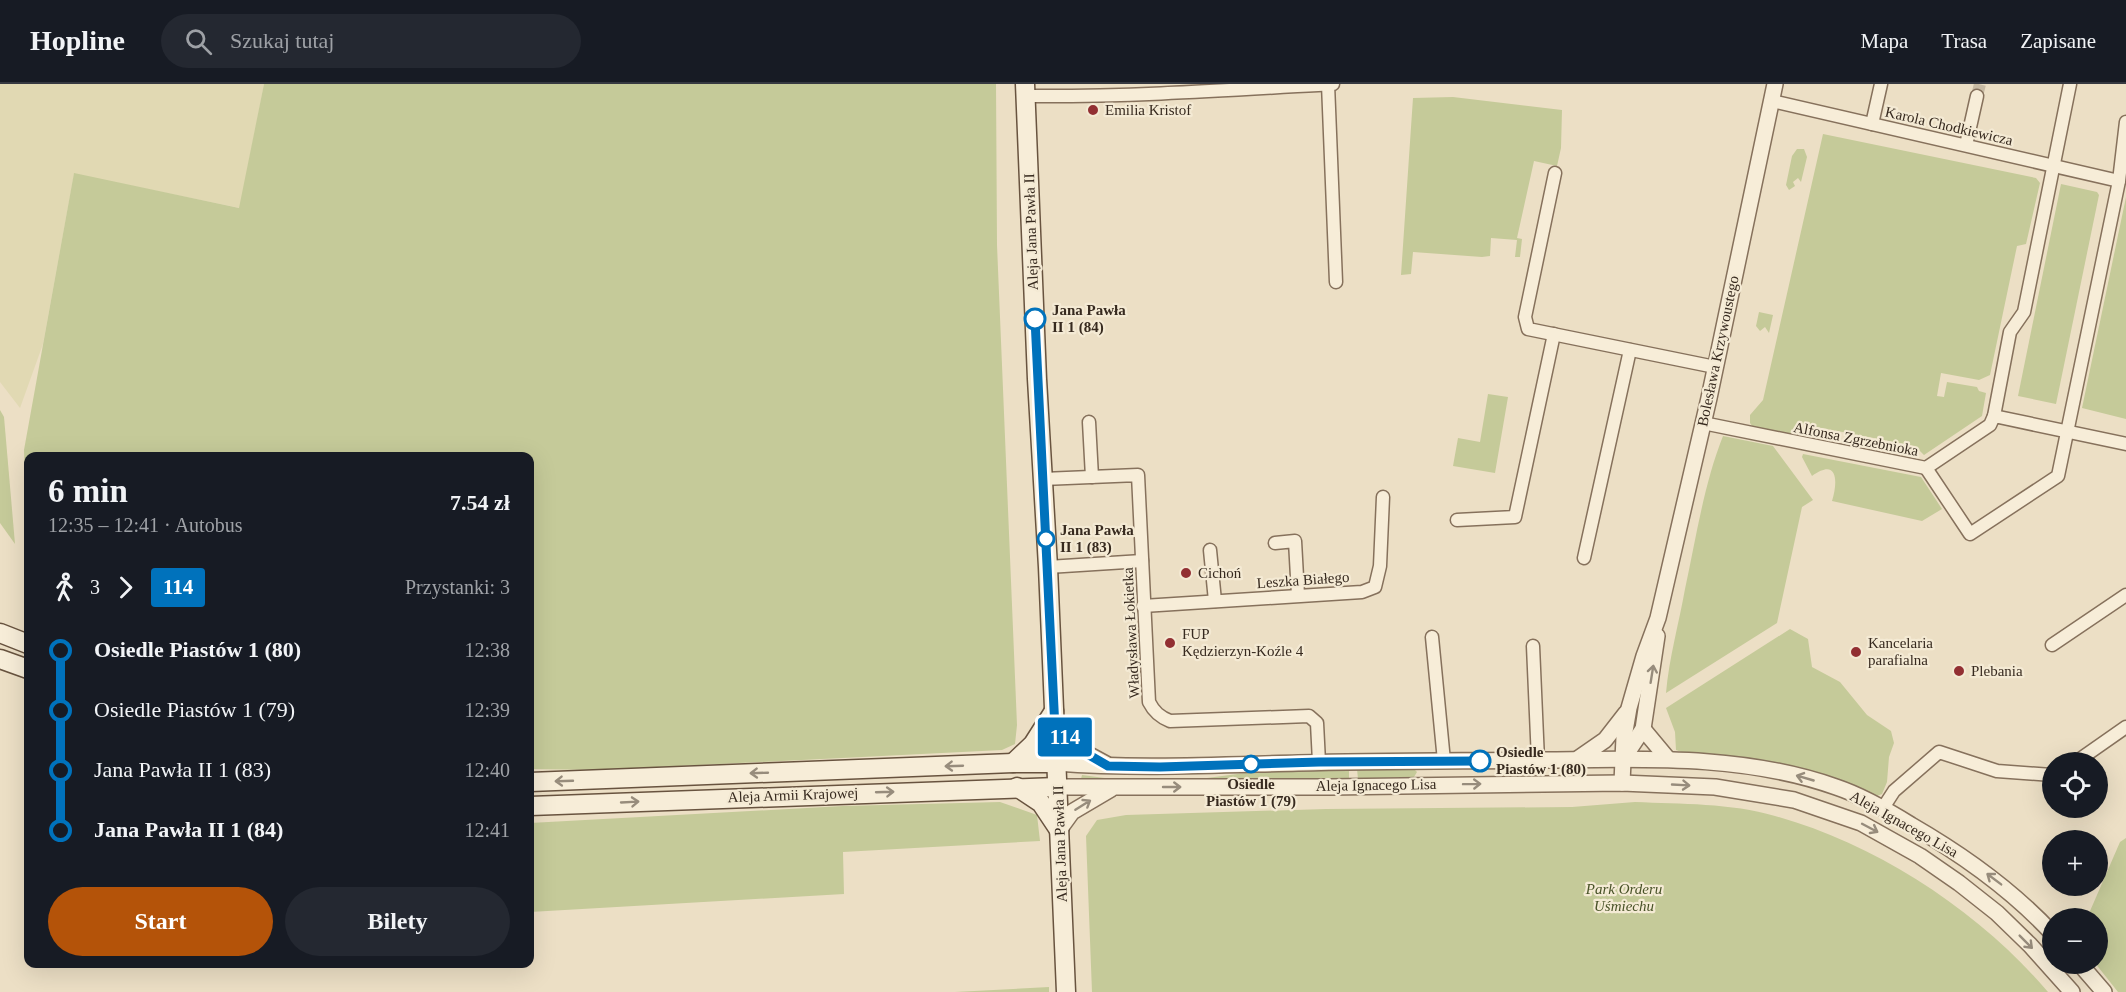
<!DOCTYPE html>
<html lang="pl">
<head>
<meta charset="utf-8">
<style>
  body { margin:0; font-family:Georgia,serif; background:#242831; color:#f1f3f6; height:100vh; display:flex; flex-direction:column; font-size:22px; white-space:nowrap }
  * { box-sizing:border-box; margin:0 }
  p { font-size:20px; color:#9ea1a6 }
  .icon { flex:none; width:33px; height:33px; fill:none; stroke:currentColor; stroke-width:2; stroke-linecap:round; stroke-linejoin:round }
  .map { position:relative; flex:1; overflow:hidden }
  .side { position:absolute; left:24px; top:368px; width:510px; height:516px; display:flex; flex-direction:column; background:#171b24; border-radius:12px; box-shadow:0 6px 24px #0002 }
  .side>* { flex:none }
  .badge { padding:0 12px; border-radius:4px; font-size:21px; line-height:39px }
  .tools { position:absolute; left:2042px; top:668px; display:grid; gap:12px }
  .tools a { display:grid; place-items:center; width:66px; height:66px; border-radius:50%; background:#171b24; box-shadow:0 6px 24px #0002; font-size:30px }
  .map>.badge { position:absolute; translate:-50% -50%; box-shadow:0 0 0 3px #fff }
  .legs { display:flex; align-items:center; gap:9px; height:66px; padding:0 24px; font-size:20px }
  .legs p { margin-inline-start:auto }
  .headline { display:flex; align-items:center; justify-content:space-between; height:102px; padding:0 24px }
  h1 { font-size:33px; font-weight:800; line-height:45px }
  .button { display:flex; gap:12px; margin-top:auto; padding:12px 24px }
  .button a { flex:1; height:69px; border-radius:36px; background:#b45309; color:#fff; font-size:24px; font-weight:800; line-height:69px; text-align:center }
  .button a+a { background:#242831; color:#f1f3f6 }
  ul { padding:0 24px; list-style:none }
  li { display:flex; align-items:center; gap:21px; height:60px; font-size:22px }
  li i { display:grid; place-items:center; width:9px; height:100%; margin:0 8px; background:currentColor }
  li i::after { content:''; width:15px; height:15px; margin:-8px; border:4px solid; border-radius:50%; background:#171b24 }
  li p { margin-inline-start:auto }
  li:first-child i { background:linear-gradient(#0000 50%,currentColor 0) }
  li:last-child i { background:linear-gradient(currentColor 50%,#0000 0) }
  header { display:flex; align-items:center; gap:36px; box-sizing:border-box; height:84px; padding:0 30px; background:#171b24; border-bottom:2px solid #363941 }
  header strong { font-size:28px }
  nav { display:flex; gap:33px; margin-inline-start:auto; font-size:21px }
  .search { width:420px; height:54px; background:#242831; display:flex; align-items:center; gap:15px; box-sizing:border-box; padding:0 21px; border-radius:33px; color:#9ea1a6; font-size:22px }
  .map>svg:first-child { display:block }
</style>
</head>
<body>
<header>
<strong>Hopline</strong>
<div class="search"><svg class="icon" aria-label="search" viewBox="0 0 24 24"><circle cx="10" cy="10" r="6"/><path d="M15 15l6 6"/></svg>Szukaj tutaj</div>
<nav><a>Mapa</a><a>Trasa</a><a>Zapisane</a></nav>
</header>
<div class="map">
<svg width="2126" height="908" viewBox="0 0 2126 908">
  <rect width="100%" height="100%" fill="#ecdfc5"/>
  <!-- farmland -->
  <path fill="#e1d9b3" d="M0 0H264L240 124 74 90 43 260 20 324 0 298Z"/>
  <!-- green -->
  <g fill="#c5ca99">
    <path d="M264 0H996L997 161 1017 641 1015 660 1002 666 598 686 530 685V372H28V445L26 437 24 366 74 89 239 124Z"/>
    <path d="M1453 13 1562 26 1561 64 1557 82 1534 77 1517 154 1522 155 1520 173H1515L1517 156 1491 154 1490 172 1482 173 1413 168 1411 190 1401 191 1413 14Z"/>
    <path d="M1823 50 2036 94 2040 99 2026 160 2017 162 1990 291 1979 296 1941 289 1937 312 1944 313 1947 298 1977 303 1979 307 1986 309 1982 332 1924 371 1915 362 1801 340 1798 352 1755 346 1750 339V331L1763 316Z"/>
    <path d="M1797 65H1804L1807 73 1801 98 1798 94 1793 98 1795 102 1789 106 1786 101 1792 72Z"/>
    <path d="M2061 100 2097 108 2099 111 2056 320 2018 312Z"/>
    <path d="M2126 113V335L2082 324Z"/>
    <path d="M1759 228 1773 231 1769 249 1765 243 1760 247 1756 242Z"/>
    <path d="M1488 310 1508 313 1495 389 1453 382 1458 354 1480 358Z"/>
    <path d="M0 326 4 333 15 460 0 439Z"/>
    <path d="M1723 352 1773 362 1813 416 1802 423 1777 539 1666 609C1669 574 1679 539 1685 505 1696 454 1704 400 1723 352Z"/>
    <path d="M1803 370 1921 393 1942 425 1922 437 1832 417C1838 398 1838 373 1812 392L1802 373Z"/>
    <path d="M1790 545 1808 555 1812 583 1840 598 1867 631 1891 647 1894 659 1889 673 1887 698 1882 710 1877 712C1817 679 1750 678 1684 669L1676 666 1675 648 1666 624Z"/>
    <path d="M1357 685H1414L1417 688 1414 693 1358 695Z"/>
    <path d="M1349 686V695L1184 697 1081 695 1082 691 1112 695 1207 694 1260 687Z"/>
    <path d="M1000 718 1037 731 1040 757 843 768 844 810 530 828V739L843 722Z"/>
    <path d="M1635 718C1681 720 1731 719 1775 732 1877 760 1980 828 2048 908H1092L1086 752 1097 736 1126 731 1326 725 1572 723Z"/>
    <path d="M2126 754V908H2118L2095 879H2097V834H2087L2120 758Z"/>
    <path d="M1049 903V908H955Z"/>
  </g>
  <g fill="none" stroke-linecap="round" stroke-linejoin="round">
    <!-- minor-tunnel -->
    <path stroke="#c8bba4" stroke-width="12" stroke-dasharray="12 6" stroke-linecap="butt" d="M1977 12 1980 0"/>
    <defs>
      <g id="minor">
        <path d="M1328 0 1336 198"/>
        <path d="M1025 12C1128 13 1230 6 1333 0"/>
        <path d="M1772 17 2119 97"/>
        <path d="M1872 40 1881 0"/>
        <path d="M1966 61 1977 12"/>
        <path d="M1555 89 1525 233 1528 245 1715 283"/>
        <path d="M1994 332 2010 248 2024 228 2070 0"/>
        <path d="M1089 338 1092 393"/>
        <path d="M1703 339 1926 384 1990 341 1994 332 2126 360"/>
        <path d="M1926 384 1970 450 2058 392 2119 97 2126 38"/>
        <path d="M1043 395 1138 391 1149 618C1154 628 1160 633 1170 637L1309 632 1317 639 1319 678"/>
        <path d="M1457 436 1515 433 1554 250"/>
        <path d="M1275 459 1295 457 1298 511"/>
        <path d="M1210 466 1215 517"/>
        <path d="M1584 474 1630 266"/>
        <path d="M1048 483 1142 477"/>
        <path d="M1143 522 1362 508 1375 503 1380 482 1383 413"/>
        <path d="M1432 553 1444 677"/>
        <path d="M2052 561 2126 511"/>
        <path d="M1533 562 1538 676"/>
        <path d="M2076 678 2126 643"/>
        <path d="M1883 724 1894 707 1939 668 1997 687 2052 691"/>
      </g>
      <g id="tertiary">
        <path d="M1055 645 1082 667 1106 680"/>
        <path d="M1643 645 1668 675"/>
        <path d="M1579 674 1605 656 1626 629"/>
        <path d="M1623 675 1643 645 1657 552"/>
        <path d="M1056 679C1137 685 1217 681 1298 679 1380 677 1463 677 1545 676 1642 675 1743 670 1836 703 1863 712 1887 726 1911 741 1963 771 2011 805 2052 849"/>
        <path d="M1622 699 1624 653 1629 624 1644 572 1658 534 1709 314 1775 0"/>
        <path d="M1057 703H1330L1622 699 1715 703 1794 716 1861 739 1920 772 1959 799 1997 829 2030 861 2072 908"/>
        <path d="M1059 746 1072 728 1111 705"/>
        <path d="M2079 879 2104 908"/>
      </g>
      <g id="secondary">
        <path d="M1025 0 1037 295 1048 483 1066 908"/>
        <path d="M0 549 28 560"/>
        <path d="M0 575 28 585"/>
        <path d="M1013 679 1033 660 1054 627"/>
        <path d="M530 698 1013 679H1056"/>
        <path d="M1017 703 1041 719 1059 746"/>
        <path d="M530 722 1057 703"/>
      </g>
    </defs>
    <!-- minor casing -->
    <use href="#minor" stroke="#86715c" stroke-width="15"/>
    <!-- tertiary casing -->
    <use href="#tertiary" stroke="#86715c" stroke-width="18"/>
    <!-- secondary casing -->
    <use href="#secondary" stroke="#68533f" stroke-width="21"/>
    <!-- minor -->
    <use href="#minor" stroke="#f7edd8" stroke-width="12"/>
    <!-- tertiary -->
    <use href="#tertiary" stroke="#f7edd8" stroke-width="15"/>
    <!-- secondary -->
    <use href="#secondary" stroke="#f7edd8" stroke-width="18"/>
  </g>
  <!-- one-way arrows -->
  <defs><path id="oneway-shaft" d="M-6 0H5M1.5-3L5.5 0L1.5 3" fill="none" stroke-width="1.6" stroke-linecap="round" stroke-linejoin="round" transform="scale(1.5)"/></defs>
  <g stroke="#978c7c">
    <use href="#oneway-shaft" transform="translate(1652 590) rotate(-81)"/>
    <use href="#oneway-shaft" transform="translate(954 682) rotate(178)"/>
    <use href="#oneway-shaft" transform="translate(759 689) rotate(178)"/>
    <use href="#oneway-shaft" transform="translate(1805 694) rotate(-164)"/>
    <use href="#oneway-shaft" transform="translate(564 697) rotate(178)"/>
    <use href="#oneway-shaft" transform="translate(1472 700) rotate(-1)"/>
    <use href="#oneway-shaft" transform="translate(1681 701) rotate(3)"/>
    <use href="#oneway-shaft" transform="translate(1172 703)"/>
    <use href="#oneway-shaft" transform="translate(885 708) rotate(-2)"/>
    <use href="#oneway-shaft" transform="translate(630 718) rotate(-3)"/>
    <use href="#oneway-shaft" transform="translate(1083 721) rotate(-32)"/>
    <use href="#oneway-shaft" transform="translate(1870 744) rotate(28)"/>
    <use href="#oneway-shaft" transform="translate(1994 795) rotate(-143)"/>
    <use href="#oneway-shaft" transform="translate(2026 858) rotate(45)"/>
  </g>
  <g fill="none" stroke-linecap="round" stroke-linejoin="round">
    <defs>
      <path id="line-1" d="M1035 235 1055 645 1082 667 1108 682 1160 683 1319 678 1480 677"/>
    </defs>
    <!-- line-1 casing -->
    <use href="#line-1" stroke="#fff" stroke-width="14"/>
    <!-- line-1 -->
    <use href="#line-1" stroke="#0072bc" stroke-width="9"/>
  </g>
  <!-- markers -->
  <g fill="#922f32" stroke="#f4ead4" stroke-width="2">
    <circle cx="1093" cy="26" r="6"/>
    <circle cx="1186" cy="489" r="6"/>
    <circle cx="1170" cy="559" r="6"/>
    <circle cx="1856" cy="568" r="6"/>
    <circle cx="1959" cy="587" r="6"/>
  </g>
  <g fill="#fff" stroke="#0072bc" stroke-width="3">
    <circle cx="1035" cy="235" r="10"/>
    <circle cx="1046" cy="455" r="8"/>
    <circle cx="1480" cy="677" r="10"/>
    <circle cx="1251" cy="680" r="8"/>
  </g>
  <g text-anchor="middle" stroke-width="4.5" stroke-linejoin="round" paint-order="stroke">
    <!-- poi labels -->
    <g font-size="15" fill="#372a1f" stroke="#f4ead4" text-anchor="start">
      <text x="1105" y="31">Emilia Kristof</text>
      <text x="1198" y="494">Cichoń</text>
      <text x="1182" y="555">FUP<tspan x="1182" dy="17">Kędzierzyn-Koźle 4</tspan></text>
      <text x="1868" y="564">Kancelaria<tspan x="1868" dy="17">parafialna</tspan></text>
      <text x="1971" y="592">Plebania</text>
    </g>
    <!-- street labels -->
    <g font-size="15" fill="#372a1f" stroke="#f4ead4">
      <text transform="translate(1949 42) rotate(13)" y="5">Karola Chodkiewicza</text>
      <text transform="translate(1031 148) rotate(-92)" y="5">Aleja Jana Pawła II</text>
      <text transform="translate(1718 267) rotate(-78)" y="5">Bolesława Krzywoustego</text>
      <text transform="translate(1856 355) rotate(11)" y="5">Alfonsa Zgrzebnioka</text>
      <text transform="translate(1303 496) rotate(-4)" y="5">Leszka Białego</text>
      <text transform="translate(1131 549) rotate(-93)" y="5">Władysława Łokietka</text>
      <text transform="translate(1376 701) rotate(-1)" y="5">Aleja Ignacego Lisa</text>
      <text transform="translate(793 711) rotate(-2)" y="5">Aleja Armii Krajowej</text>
      <text transform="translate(1904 740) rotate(29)" y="5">Aleja Ignacego Lisa</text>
      <text transform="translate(1060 760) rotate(-92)" y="5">Aleja Jana Pawła II</text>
    </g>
    <!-- stop labels -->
    <g font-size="15" font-weight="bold" fill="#372a1f" stroke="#f4ead4" text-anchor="start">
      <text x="1052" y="231">Jana Pawła<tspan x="1052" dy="17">II 1 (84)</tspan></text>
      <text x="1060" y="451">Jana Pawła<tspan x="1060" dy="17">II 1 (83)</tspan></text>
      <text x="1496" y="673">Osiedle<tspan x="1496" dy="17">Piastów 1 (80)</tspan></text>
      <text x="1251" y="705" text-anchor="middle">Osiedle<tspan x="1251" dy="17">Piastów 1 (79)</tspan></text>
    </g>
    <!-- park labels -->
    <g font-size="15" font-style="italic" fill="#485227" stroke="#f4ead4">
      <text x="1624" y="810">Park Orderu<tspan x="1624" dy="17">Uśmiechu</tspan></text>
    </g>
  </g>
</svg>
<div class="tools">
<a><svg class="icon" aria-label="locate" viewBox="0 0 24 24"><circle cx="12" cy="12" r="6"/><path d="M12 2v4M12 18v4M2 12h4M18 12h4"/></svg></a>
<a>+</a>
<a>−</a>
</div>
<b class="badge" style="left:1065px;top:653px;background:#0072bc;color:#fff">114</b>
<section class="side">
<div class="headline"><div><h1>6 min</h1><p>12:35 – 12:41 · Autobus</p></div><b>7.54 zł</b></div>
<div class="legs"><svg class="icon" aria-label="walk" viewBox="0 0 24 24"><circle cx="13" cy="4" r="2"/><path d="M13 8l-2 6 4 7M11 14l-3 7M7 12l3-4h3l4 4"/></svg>3<svg class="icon" aria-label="forward" viewBox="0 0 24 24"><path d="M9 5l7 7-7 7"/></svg><b class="badge" style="background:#0072bc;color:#fff">114</b><p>Przystanki: 3</p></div>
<ul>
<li><i style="color:#0072bc"></i><b>Osiedle Piastów 1 (80)</b><p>12:38</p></li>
<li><i style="color:#0072bc"></i><span>Osiedle Piastów 1 (79)</span><p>12:39</p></li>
<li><i style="color:#0072bc"></i><span>Jana Pawła II 1 (83)</span><p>12:40</p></li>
<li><i style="color:#0072bc"></i><b>Jana Pawła II 1 (84)</b><p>12:41</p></li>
</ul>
<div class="button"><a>Start</a><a>Bilety</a></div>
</section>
</div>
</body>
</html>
